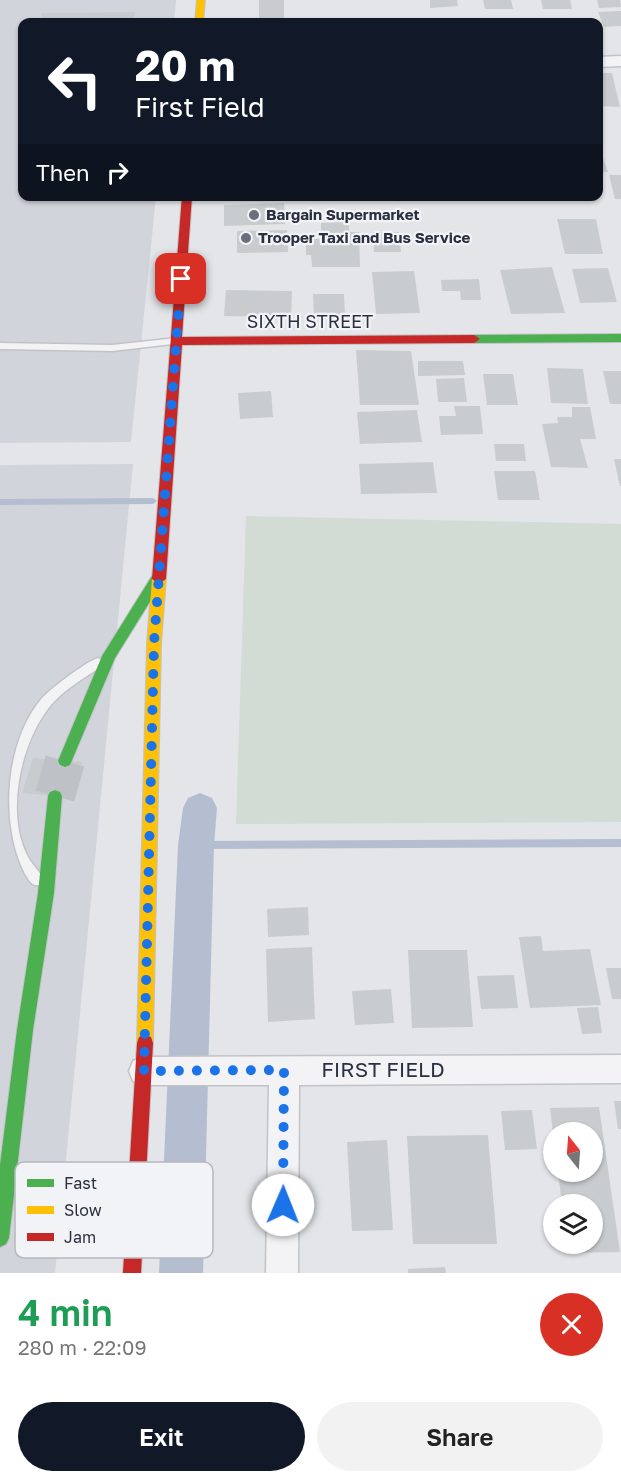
<!DOCTYPE html>
<html lang="en">
<head>
<meta charset="utf-8">
<style>
	:root { --surface:#fff; --page:#f2f2f2; --text:#222; --muted:#767676; --accent:#111827 }
	body { margin:0; font-family:"Golos Text",sans-serif; background:var(--page); color:var(--text); height:100vh; display:flex; flex-direction:column; font-size:22px; white-space:nowrap }
	* { box-sizing:border-box; margin:0 }
	p { font-size:20px; color:var(--muted) }
	.icon { flex:none; width:33px; height:33px; fill:none; stroke:currentColor; stroke-width:2; stroke-linecap:round; stroke-linejoin:round }
	.map { position:relative; height:1273px; overflow:hidden }
	.panel { display:flex; flex-direction:column; background:var(--surface); flex:1 }
	.panel>* { flex:none }
	.guide { position:absolute; left:18px; top:18px; width:585px; height:183px; border-radius:12px; box-shadow:0 2px 4px #0004; background:#111827; color:#fff; overflow:hidden }
	.needle { width:39px; rotate:343deg }
	.buttons { position:absolute; left:543px; top:1122px; display:grid; gap:12px }
	.buttons a { display:grid; place-items:center; width:60px; height:60px; border-radius:50%; background:var(--surface); box-shadow:0 2px 4px #0004; font-size:30px }
	.pin { position:absolute; display:grid; place-items:center; width:51px; height:51px; color:#fff; margin:-26px; border-radius:12px; box-shadow:0 3px 9px #0006 }
	.me { position:absolute; width:66px; margin:-33px; rotate:1deg; stroke-linejoin:round; filter:drop-shadow(0 0 4px #0008) }
	.turn { display:flex; align-items:center; gap:21px; height:126px; padding:0 18px; font-size:27px }
	.turn .icon { width:78px; height:78px; stroke-width:2.5 }
	.turn b { display:block; font-size:42px; line-height:51px }
	.then { display:flex; align-items:center; height:57px; padding:0 18px; background:#0003; gap:12px; font-size:22px }
	.round { display:grid; place-items:center; flex:none; width:63px; height:63px; border-radius:32px; background:var(--page) }
	.overview { display:flex; align-items:center; justify-content:space-between; height:102px; padding:0 18px }
	h1 { font-size:36px; font-weight:600; line-height:45px; color:#1e9e55 }
	.primary-button { display:flex; gap:12px; margin-top:auto; padding:12px 18px }
	.primary-button a { flex:1; height:69px; border-radius:36px; background:var(--accent); color:#fff; font-size:24px; font-weight:600; line-height:69px; text-align:center }
	.primary-button a+a { background:var(--page); color:var(--text) }
	.map>svg:first-child { display:block }
	.built { fill:#d2d4db }
	.green { fill:#d2dbd4 }
	.lines { fill:none; stroke-linecap:round; stroke-linejoin:round }
	.stream { fill:#b4bed0; fill-rule:evenodd }
	.canal { fill:#b4bed0; fill-rule:evenodd }
	.building { fill:#c9cccf }
	.secondary-tunnel { stroke:#bec1c6; stroke-width:40; stroke-dasharray:40 20; stroke-linecap:butt }
	.lane-casing { stroke:#c1c3c6; stroke-width:3 }
	.street-casing { stroke:#c1c3c6; stroke-width:3 }
	.fast-casing { stroke:#c1c3c6; stroke-width:2 }
	.slow-casing { stroke:#c1c3c6; stroke-width:2 }
	.jam-casing { stroke:#c1c3c6; stroke-width:2 }
	.lane { fill:#f3f3f5; fill-rule:evenodd }
	.street { fill:#f3f3f5; fill-rule:evenodd }
	.fast { fill:#4caf50; fill-rule:evenodd }
	.slow { fill:#ffc107; fill-rule:evenodd }
	.jam { fill:#c62828; fill-rule:evenodd }
	.route { stroke:#1a73e8; stroke-width:10; stroke-dasharray:0 18 }
	.poi-dot { fill:#6b6f7b; stroke:#f2f3f7; stroke-width:2 }
	.labels { text-anchor:middle; stroke-width:4.5; stroke-linejoin:round; paint-order:stroke }
	.far-poi-label { font-size:15px; font-weight:bold; fill:#2b3040; stroke:#f2f3f7; text-anchor:start }
	.street-label { font-size:18px; fill:#2b3040; stroke:#f2f3f7 }
	.near-street-label { font-size:21px; fill:#2b3040; stroke:#f2f3f7 }
	.key { fill:#f2f3f7; stroke:#b6b8c0; stroke-width:1.5 }
	.key-label { font-size:16px; fill:#2b3040 }
</style>
</head>
<body>
<div class="map">
<svg width="621" height="1273" viewBox="0 0 621 1273">
	<rect width="100%" height="100%" fill="#e3e5e8"/>
	<!-- built -->
	<path class="built" d="M0,0H176L174,22H22V196L156,197L131,442L0,443Z
		M133,464L55,1273H0V465Z"/>
	<!-- green -->
	<path class="green" d="M246,516L621,524V822L236,824Z"/>
	<g class="lines">
		<!-- stream -->
		<path class="stream" d="M153,498L157,501L153,504L0,505V499Z
			M621,839V847L196,849L192,848L191,845L192,842L196,841Z"/>
		<!-- canal -->
		<path class="canal" d="M200,793L212,798L217,808L214,845L203,1273H159L178,845L183,808L188,798Z"/>
	</g>
	<!-- building -->
	<path class="building" d="M259,0H284V18H259Z
		M430,0H457L458,6L430,8Z
		M483,0H511L513,9H485Z
		M541,0H570L572,9H543Z
		M597,0H620L621,7L599,8Z
		M621,11V26L604,27L598,12Z
		M135,12L134,22H40L42,13Z
		M598,73H612L620,107L598,106Z
		M598,155H602L608,172H598Z
		M609,175H621V199H615Z
		M284,203L285,224L224,226V205Z
		M557,219H596L603,254H565Z
		M349,222V232H359L360,267H312L311,255H306V239H321V223Z
		M287,230L288,252L237,253V231Z
		M373,232H399L401,252H374Z
		M552,267L565,313L511,314L500,270Z
		M608,268L617,302L580,303L572,269Z
		M414,271L420,313L376,314L372,272Z
		M479,279L481,300H461L460,291H442L441,280Z
		M226,290L292,291L291,317L224,316Z
		M313,294H344L345,315L314,316Z
		M356,350L411,351L419,405H360Z
		M418,361H463L465,375L418,376Z
		M547,368L583,369L588,404L551,403Z
		M603,371H621V404H610Z
		M483,374H513L518,405H487Z
		M464,378L467,402H438L436,379Z
		M271,391L273,417L240,419L238,393Z
		M454,406H480L483,434L441,435L439,416H456Z
		M572,407H590L596,439H580L588,468L551,467L542,424L558,423L557,417H572Z
		M417,410L422,442L360,444L357,412Z
		M494,444H524L526,461H496Z
		M614,459H621V486H620Z
		M433,462L437,493L361,494L359,464Z
		M494,471H535L540,500H498Z
		M33,758L82,762L73,798L22,793Z
		M308,907L309,935L268,937L267,909Z
		M541,936L543,951L590,949L601,1005L530,1008L519,937Z
		M312,947L315,1019L268,1022L266,949Z
		M408,950H467L473,1027L412,1028Z
		M606,968H621V999H612Z
		M514,975L518,1008L481,1009L477,976Z
		M391,989L394,1023L355,1025L352,991Z
		M598,1007L602,1033L582,1034L577,1008Z
		M614,1101H621V1129H618Z
		M599,1107L620,1252L568,1253L567,1244H592V1204H562L558,1172H592V1132H553L550,1108Z
		M532,1110L537,1149L505,1150L501,1111Z
		M488,1135L497,1244H413L407,1136Z
		M387,1140L393,1230L352,1231L347,1142Z
		M445,1267L446,1273H408V1269Z"/>
	<g class="lines">
		<!-- secondary-tunnel -->
		<path class="secondary-tunnel" d="M55,796L65,761"/>
		<!-- lane casing -->
		<g class="lane-casing">
			<path id="lane" d="M177,338L182,341L181,343L112,351L0,349V343L112,345Z
				M98,658L102,660L104,663L102,666C84,678 65,689 51,705C21,741 6,810 26,853C30,863 39,870 44,880L42,884C32,888 30,881 25,874C0,825 4,743 42,698C52,688 63,680 74,672C82,667 89,661 98,658Z"/>
		</g>
		<!-- street casing -->
		<g class="street-casing">
			<path id="street" d="M621,56V66L598,67V57Z
				M621,1055V1083L299,1085L298,1273H266L269,1085H144L133,1081L129,1071L133,1061L144,1057Z"/>
		</g>
		<!-- fast casing -->
		<g class="fast-casing">
			<path id="fast" d="M621,334V342L474,343L468,339L474,335Z
				M157,574L164,579L115,658L70,765L65,767L60,765L58,761L102,656L152,576Z
				M55,790L60,792L62,796L54,893L33,1030L9,1238L6,1244L0,1247V1165L17,1030L38,893L48,796L50,792Z"/>
		</g>
		<!-- slow casing -->
		<g class="slow-casing">
			<path id="slow" d="M197,0H205L203,22H195Z
				M159,574L166,579L161,643L153,1043L151,1049L145,1051L139,1049L137,1043L147,643L152,579Z"/>
		</g>
		<!-- jam casing -->
		<g class="jam-casing">
			<path id="jam" d="M182,196H192L182,337L474,335L480,339L474,343L182,345L166,579L159,584L152,579Z
				M145,1035L151,1037L153,1043L141,1273H123L137,1043L139,1037Z"/>
		</g>
		<!-- lane -->
		<use href="#lane" class="lane"/>
		<!-- street -->
		<use href="#street" class="street"/>
		<!-- fast -->
		<use href="#fast" class="fast"/>
		<!-- slow -->
		<use href="#slow" class="slow"/>
		<!-- jam -->
		<use href="#jam" class="jam"/>
	</g>
	<g class="lines">
		<!-- route -->
		<path class="route" d="M181,279L154,643L144,1071L284,1070L283,1205"/>
	</g>
	<!-- markers -->
	<g class="poi-dot">
		<circle cx="254" cy="215" r="6"/>
		<circle cx="246" cy="238" r="6"/>
	</g>
	<g class="labels">
		<!-- far-poi labels -->
		<g class="far-poi-label">
			<text x="266" y="220">Bargain Supermarket</text>
			<text x="258" y="243">Trooper Taxi and Bus Service</text>
		</g>
		<!-- street labels -->
		<g class="street-label">
			<text x="310" y="328">SIXTH STREET</text>
		</g>
		<!-- near-street labels -->
		<g class="near-street-label">
			<text x="383" y="1077">FIRST FIELD</text>
		</g>
	</g>
	<!-- legend -->
	<rect x="15" y="1162" width="198" height="96" rx="9" class="key"/>
	<rect x="27" y="1179" width="27" height="8" fill="#4caf50"/>
	<rect x="27" y="1206" width="27" height="8" fill="#ffc107"/>
	<rect x="27" y="1233" width="27" height="8" fill="#c62828"/>
	<g class="key-label">
		<text x="64" y="1189">Fast</text>
		<text x="64" y="1216">Slow</text>
		<text x="64" y="1243">Jam</text>
	</g>
</svg>
<div class="buttons">
<a><svg class="needle" viewBox="-14 -14 28 28"><path d="M0-13l5 13h-10z" fill="#e53935"/><path d="M0 13l5-13h-10z" fill="#767676"/></svg></a>
<a><svg class="icon" aria-label="layers" viewBox="0 0 24 24"><path d="M12 4l9 5-9 5-9-5zM3 14l9 5 9-5"/></svg></a>
</div>
<div class="pin" style="left:181px;top:279px;background:#d93025"><svg class="icon" aria-label="arrive" viewBox="0 0 24 24"><path d="M6 21V4h12l-3 4 3 4H6"/></svg></div>
<svg class="me" style="left:283px;top:1205px" viewBox="-20 -20 40 40"><circle r="19" fill="#fff"/><path d="M0-13L10 11 0 6-10 11z" fill="#1a73e8"/></svg>
<div class="guide">
<div class="turn"><svg class="icon" aria-label="left" viewBox="0 0 24 24"><path d="M17 20v-9H6M10 6l-5 5 5 5"/></svg><div><b>20 m</b>First Field</div></div>
<div class="then">Then<svg class="icon" aria-label="right" viewBox="0 0 24 24"><path d="M7 20v-9h11M14 6l5 5-5 5"/></svg></div>
</div>
</div>
<section class="panel">
<div class="overview"><div><h1>4 min</h1><p>280 m · 22:09</p></div><a class="round" style="background:#d93025;color:#fff"><svg class="icon" aria-label="close" viewBox="0 0 24 24"><path d="M6 6l12 12M18 6L6 18"/></svg></a></div>
<div class="primary-button"><a>Exit</a><a>Share</a></div>
</section>
</body>
</html>
